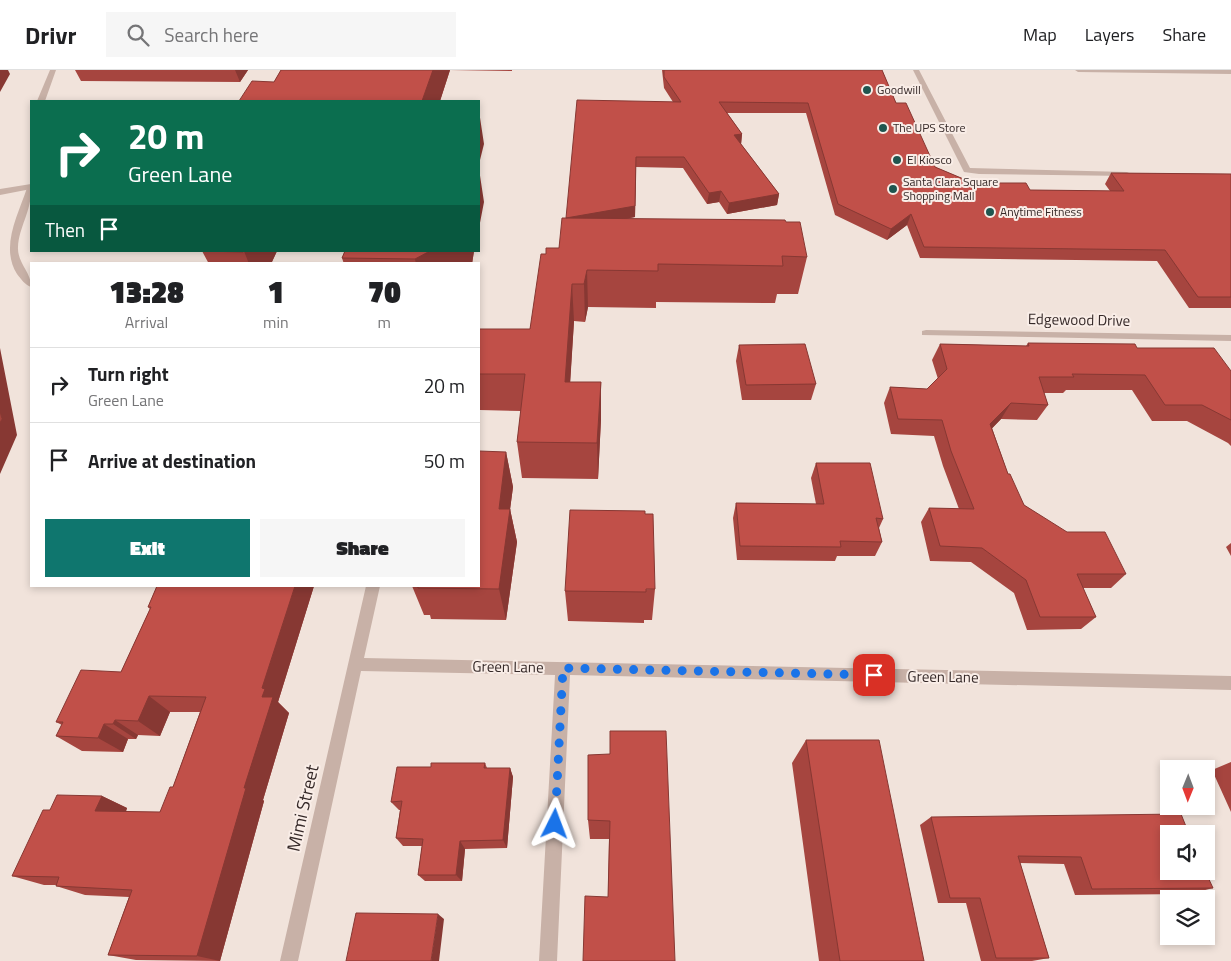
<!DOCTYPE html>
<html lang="en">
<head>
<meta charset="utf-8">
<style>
	:root { --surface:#fff; --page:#f6f6f6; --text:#202124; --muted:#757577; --line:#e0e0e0; --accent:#0f766e }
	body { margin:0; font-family:"Titillium Web",sans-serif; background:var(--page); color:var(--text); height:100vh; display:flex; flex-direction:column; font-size:19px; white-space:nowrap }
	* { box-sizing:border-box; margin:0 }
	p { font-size:16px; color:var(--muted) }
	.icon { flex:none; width:28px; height:28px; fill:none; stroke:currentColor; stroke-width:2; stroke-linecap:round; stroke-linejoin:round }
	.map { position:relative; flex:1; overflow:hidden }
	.details { position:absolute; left:30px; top:192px; width:450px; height:325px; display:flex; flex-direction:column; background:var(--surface); border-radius:0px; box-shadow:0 2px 8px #0003 }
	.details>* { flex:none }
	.banner { position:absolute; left:30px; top:30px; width:450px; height:152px; border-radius:0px; box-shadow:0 2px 8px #0003; background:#0b6e4f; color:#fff; overflow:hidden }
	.needle { width:32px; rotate:181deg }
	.fabs { position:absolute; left:1160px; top:690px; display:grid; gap:10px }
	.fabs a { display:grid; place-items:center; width:55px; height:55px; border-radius:0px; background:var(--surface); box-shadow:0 2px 8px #0003; font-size:25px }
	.pin { position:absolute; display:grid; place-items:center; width:42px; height:42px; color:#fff; margin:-21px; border-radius:10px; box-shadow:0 2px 8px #0006 }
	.me { position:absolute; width:55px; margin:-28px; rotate:3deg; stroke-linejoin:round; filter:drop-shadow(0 0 4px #0008) }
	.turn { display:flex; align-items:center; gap:18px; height:105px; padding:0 15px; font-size:22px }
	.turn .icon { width:65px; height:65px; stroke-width:2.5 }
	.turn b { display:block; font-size:35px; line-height:42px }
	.then { display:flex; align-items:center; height:48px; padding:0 15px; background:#0003; gap:10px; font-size:19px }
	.eta { display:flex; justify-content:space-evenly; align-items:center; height:85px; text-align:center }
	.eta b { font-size:30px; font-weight:800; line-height:35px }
	.action { display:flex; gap:10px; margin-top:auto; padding:10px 15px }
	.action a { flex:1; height:58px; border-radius:0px; background:var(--accent); color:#fff; font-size:20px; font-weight:800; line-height:58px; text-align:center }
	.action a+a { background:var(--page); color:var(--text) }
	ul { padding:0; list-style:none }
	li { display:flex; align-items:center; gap:15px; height:75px; padding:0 15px; border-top:1px solid var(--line) }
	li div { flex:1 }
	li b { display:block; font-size:19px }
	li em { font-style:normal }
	header { display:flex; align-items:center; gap:30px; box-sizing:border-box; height:70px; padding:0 25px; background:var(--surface); border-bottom:1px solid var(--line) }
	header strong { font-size:24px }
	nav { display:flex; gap:28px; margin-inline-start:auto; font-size:18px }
	.search { width:350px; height:45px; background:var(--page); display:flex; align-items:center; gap:12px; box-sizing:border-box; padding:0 18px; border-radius:0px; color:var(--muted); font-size:19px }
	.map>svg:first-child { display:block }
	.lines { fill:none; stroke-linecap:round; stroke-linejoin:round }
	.lane { fill:#c8b1a7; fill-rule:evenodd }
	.street { fill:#c8b1a7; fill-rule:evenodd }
	.wall { fill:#a6453f }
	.shaded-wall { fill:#873833 }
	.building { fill:#c15049; stroke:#873833 }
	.route { stroke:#1a73e8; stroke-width:9; stroke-dasharray:0 16.2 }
	.poi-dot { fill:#1f554f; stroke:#f9ede7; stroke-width:2 }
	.labels { text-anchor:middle; stroke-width:4; stroke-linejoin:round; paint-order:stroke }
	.far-poi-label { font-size:12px; fill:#352928; stroke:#f9ede7; text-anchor:start }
	.street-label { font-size:15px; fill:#352928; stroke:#f9ede7 }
	.near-street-label { font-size:18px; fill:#352928; stroke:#f9ede7 }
</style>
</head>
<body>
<header>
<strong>Drivr</strong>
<div class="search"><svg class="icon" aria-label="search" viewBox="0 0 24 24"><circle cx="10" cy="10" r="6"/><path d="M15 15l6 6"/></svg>Search here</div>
<nav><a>Map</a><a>Layers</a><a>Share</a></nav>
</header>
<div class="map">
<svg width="1231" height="891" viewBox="0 0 1231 891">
	<rect width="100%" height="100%" fill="#f1e3db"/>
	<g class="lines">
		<!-- lane -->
		<path class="lane" d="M913,0H919L970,98L1127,102L1131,104L1127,106L979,104L964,102Z
			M1075,0H1231V4L1078,2Z
			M31,114V119L0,125V119Z"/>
		<!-- street -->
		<path class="street" d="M50,0H56L45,31H37Z
			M31,115C33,139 19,156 18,177C17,193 32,203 31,217C25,215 21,209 17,204C0,177 18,145 27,118Z
			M926,260L1231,265V271L922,265V261Z
			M366,516H380L364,588L1231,606V620L570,605L557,891H539L555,605L361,601L298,891H280Z"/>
	</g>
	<!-- wall -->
	<path class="wall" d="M75,0H248L240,12L81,11Z
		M281,0H512V1L450,0L440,31H239L274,12Z
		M662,0H882L896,33L935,97L973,113L1030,120L1110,121L1105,114L1111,103L1231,104V238H1189L1157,191L920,188L907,155L887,170L835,145L806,43H727L742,64L741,74L779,124L777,135L727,144L719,132L707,134L683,98L636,97L635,147L626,149L807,187L798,224H777L775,233L656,232V238L588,237L585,252L574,251L570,312H601V349L598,409L522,408L517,372L521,341L480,340L479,335V259H530L546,184L559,178L566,148L673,32L664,18Z
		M202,181H277L271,194H209Z
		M345,181H474L472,194H344L342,188Z
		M1028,273L1137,278L1231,301V376L1228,373L1187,351H1152L1132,320H1066L1063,323H1044L1048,335L1037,350L1001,349L992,358L1008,404L1024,435L1126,504L1111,518H1083L1096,547L1081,559L1027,560L1014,523L971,492L930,491L921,452L929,438L959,439L943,396L934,366L891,364L884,333L890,317L927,319L938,309L932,290L940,274L1026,276Z
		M739,275L816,314L811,330H742L736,291Z
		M506,382L513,417L510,439L517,472L506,550L431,549L430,545H424L412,516H479Z
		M816,393L883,449L879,458L882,472L875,486H837L835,491L737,490L733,448L736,433L816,434L811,408Z
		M1231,473V486L1226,477Z
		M157,516H314L278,632L289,643L263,730L264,731L220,891L136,890L108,885L129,827L85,825L56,816V815H44L12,806L50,740L102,726L127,738L126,742H160L173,717L200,642H170L160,666L138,665L136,669H128L123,682L82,681L56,666L62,655L56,652L121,602L150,539L148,537Z
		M655,519L652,550H644V553L568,551L565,521Z
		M806,670L924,891H819L792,693Z
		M588,685L675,891L608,827L609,769H590L588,750Z
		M1231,692V742L1212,700Z
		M485,693L487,698H510L513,707L507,778L465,779L462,811H425L418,805L422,776H403L396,768L400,740H399L391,732L431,697Z
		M931,747L1213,818L1190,824L1075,825L1064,794L1020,793L1049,888L1032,891H981L966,833H938L920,755Z"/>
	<!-- shaded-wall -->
	<path class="shaded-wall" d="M0,0H8L10,4L0,22Z
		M235,0H248L240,12Z
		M433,0H450L440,31H422Z
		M479,41L484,74L479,94Z
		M742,64L741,75L734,65Z
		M636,87L635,147L567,159L566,148Z
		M479,99L484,132L479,158Z
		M721,121L719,132L707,134L709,123Z
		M779,124L777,135L727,144L729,133Z
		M911,144L907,155L887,170L891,159Z
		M244,181H277L271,194H249Z
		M430,181H474L472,194H416L415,189Z
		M587,200L588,237L585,252L584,214Z
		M572,214L574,251L568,348L565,312Z
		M0,278L17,365L0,404Z
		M601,312V349L598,409L597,373Z
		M1011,333L1001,349L981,370L990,354Z
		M506,382L513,417L510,440V439L517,472L506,550L499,519V439Z
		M295,516H314L278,632L289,643L263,730L264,731L220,891L197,886L244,718L262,627V618Z
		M149,626L170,642L160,666L138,651Z
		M115,650L138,665L136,669L113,654Z
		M104,654L128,669L123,682L98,668Z
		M510,698L513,707L507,778L503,770Z
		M102,726L127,738L121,753L95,741Z
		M460,771L465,779L462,811L456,805Z
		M438,844L444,849L439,891H431Z"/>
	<!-- building -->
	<path class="building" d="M281,0H433L422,31H239L252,11L274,12Z
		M664,0H882L896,33H906L935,97L973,113H1026L1030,120L1124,121L1111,103L1231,104V227H1198L1165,180L924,177L911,144L891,159L838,134L808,33L719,32L742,64L734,65L779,124L729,133L721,121L709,123L684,87H636L635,136L566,148L577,30L681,32L664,7Z
		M562,148L785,150L786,152H800L807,187L782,186L783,196L658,194V201L587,200L584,214H572L565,312H601L597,373L517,372L525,304H479V259H530L541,184H546V178H559Z
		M204,181H244L243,182Z
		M345,181H430L415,189L342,188Z
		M1028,273L1135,274L1137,278H1214L1231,301V350L1202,335H1165L1145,305L1072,304L1074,307H1039L1048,335L1011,333L990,354L1008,404H1010L1024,435L1067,462H1105L1126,504H1077L1096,547H1040L1026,510L982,478L940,476L929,438L974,439L951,381L942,350L898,349L890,317L927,319L947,299L940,274L1029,276Z
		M805,274L816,314L746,315L739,275Z
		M0,341L2,349L0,353Z
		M479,381L506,382L499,439H510L499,519L418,518V516H479Z
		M816,393H870L883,449L876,448L882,472L840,471L841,477L740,476L736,433L824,434Z
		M570,440L645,441V444H653L655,519H646V522L565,521Z
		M157,516H295L262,618L265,619L262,627H273L244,718H246L197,886L108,885L132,820L56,816L59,807L12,806L43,740H50L57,725L102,726L95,741L160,742L170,717H173L206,627L149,626L138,651L115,650L113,654H104L98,668L56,666L63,652H56L81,600L121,602L151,537H148Z
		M610,661H666L675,891H583L585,826L608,827L610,751L588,750V685L610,684Z
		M806,670H879L924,891H840Z
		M431,693H485L484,698H510L503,770L460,771L456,805H418L423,769L396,768L402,731L391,732L397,697H431Z
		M1181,744L1189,764H1169V801H1205L1213,818L1092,819L1081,787L1018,786L1049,888H996L980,828H950L931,747Z
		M356,843L438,844L431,891H346Z"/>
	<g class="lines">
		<!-- route -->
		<path class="route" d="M555,754L563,598L874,605"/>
	</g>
	<!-- markers -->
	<g class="poi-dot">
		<circle cx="867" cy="20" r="5"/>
		<circle cx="883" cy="58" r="5"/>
		<circle cx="897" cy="90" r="5"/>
		<circle cx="893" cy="119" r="5"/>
		<circle cx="990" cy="142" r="5"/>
	</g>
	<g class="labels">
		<!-- far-poi labels -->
		<g class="far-poi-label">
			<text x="877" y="24">Goodwill</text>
			<text x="893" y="62">The UPS Store</text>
			<text x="907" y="94">El Kiosco</text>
			<text x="903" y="116">Santa Clara Square<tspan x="903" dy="14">Shopping Mall</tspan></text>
			<text x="1000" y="146">Anytime Fitness</text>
		</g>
		<!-- street labels -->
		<g class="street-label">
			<text transform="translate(1079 250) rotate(1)" y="5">Edgewood Drive</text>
			<text transform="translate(508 597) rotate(1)" y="5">Green Lane</text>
			<text transform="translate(943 607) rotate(1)" y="5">Green Lane</text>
		</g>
		<!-- near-street labels -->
		<g class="near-street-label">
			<text transform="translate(303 738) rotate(-77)" y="6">Mimi Street</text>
		</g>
	</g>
</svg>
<div class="fabs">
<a><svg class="needle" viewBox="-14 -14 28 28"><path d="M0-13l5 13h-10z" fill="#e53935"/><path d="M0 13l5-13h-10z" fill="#757577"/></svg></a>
<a><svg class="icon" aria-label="sound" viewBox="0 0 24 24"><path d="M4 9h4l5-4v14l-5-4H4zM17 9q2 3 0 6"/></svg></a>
<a><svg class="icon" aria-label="layers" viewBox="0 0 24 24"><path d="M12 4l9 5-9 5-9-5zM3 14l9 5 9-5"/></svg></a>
</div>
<div class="pin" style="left:874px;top:605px;background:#d93025"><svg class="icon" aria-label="arrive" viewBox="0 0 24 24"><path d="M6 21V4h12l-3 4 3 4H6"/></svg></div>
<svg class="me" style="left:555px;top:754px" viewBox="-20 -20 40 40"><path d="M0-17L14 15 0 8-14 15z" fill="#1a73e8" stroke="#fff" stroke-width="4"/></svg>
<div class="banner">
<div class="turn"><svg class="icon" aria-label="right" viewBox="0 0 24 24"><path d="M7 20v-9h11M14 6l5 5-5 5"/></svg><div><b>20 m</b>Green Lane</div></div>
<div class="then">Then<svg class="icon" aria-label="arrive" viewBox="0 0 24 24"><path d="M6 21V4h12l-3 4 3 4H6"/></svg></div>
</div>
<section class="details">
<div class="eta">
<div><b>13:28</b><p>Arrival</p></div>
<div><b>1</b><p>min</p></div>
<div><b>70</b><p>m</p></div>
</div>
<ul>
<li><svg class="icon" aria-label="right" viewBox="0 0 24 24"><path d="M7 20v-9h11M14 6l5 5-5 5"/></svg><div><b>Turn right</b><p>Green Lane</p></div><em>20 m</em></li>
<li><svg class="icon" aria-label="arrive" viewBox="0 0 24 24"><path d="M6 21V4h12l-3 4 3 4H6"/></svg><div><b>Arrive at destination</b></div><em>50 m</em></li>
</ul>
<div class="action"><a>Exit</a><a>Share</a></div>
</section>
</div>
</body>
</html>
